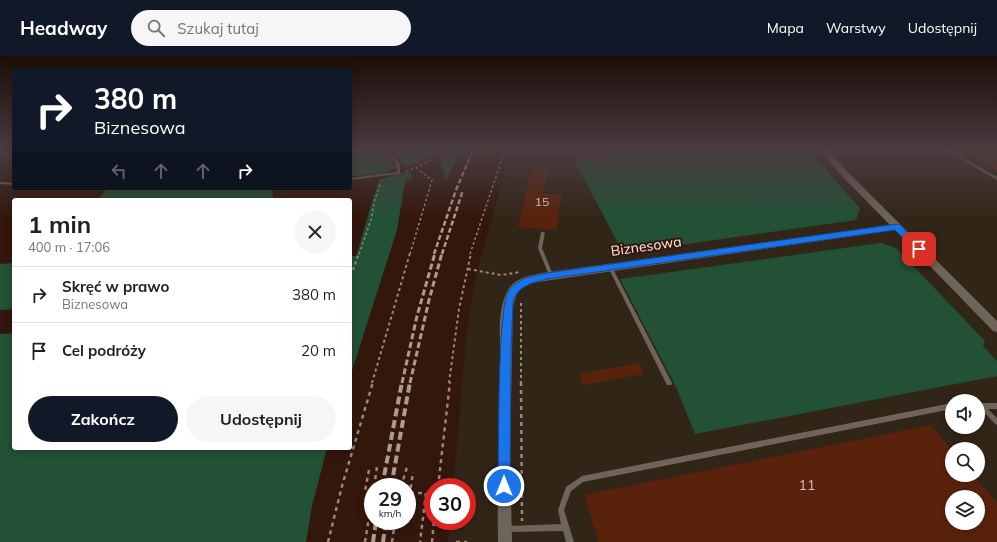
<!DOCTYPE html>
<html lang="pl">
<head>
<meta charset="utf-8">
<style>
	:root { --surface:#fff; --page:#f6f6f6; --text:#202124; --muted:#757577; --line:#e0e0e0; --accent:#111827 }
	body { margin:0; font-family:Mulish,sans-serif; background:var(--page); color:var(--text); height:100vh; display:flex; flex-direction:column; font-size:15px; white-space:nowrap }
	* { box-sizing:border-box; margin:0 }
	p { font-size:13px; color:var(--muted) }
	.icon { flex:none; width:22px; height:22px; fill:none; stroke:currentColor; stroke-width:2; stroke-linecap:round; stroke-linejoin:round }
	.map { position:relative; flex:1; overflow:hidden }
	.drawer { position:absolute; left:12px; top:142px; width:340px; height:252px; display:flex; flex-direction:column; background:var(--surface); border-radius:4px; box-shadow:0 2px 10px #0003 }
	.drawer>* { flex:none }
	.guide { position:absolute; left:12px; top:12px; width:340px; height:122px; border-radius:4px; box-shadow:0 2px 10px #0003; background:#111827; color:#fff; overflow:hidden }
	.tools { position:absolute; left:945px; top:338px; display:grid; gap:8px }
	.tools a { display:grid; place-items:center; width:40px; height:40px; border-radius:50%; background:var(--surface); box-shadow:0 2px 10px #0003; font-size:20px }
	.speed { position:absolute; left:364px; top:422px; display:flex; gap:8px; font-size:20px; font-weight:700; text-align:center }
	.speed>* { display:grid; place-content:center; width:52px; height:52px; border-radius:50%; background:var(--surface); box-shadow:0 2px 10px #0003; line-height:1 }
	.speed small { font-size:10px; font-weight:400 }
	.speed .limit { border:6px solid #d22; background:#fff; color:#111 }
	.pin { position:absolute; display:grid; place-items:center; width:34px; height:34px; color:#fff; margin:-17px; border-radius:8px; box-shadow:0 2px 6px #0006 }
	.me { position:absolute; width:44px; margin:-22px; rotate:0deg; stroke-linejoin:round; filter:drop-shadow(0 0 3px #0008) }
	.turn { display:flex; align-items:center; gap:14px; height:84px; padding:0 16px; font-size:18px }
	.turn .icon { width:52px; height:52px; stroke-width:2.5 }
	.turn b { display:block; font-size:28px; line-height:34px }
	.lanes { display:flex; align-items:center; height:38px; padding:0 16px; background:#0003; justify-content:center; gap:20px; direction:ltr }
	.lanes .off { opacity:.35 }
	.round { display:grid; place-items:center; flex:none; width:42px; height:42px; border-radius:21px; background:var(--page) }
	.summary { display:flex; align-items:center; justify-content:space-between; height:68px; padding:0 16px }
	h1 { font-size:24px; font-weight:700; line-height:30px }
	.button { display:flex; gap:8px; margin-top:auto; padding:8px 16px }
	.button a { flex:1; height:46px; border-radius:24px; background:var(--accent); color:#fff; font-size:16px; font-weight:700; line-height:46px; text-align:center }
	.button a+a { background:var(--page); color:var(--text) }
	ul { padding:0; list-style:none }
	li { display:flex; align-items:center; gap:12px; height:56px; padding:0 16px; border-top:1px solid var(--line) }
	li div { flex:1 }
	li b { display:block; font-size:15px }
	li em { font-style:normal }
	header { display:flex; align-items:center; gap:24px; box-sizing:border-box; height:56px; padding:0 20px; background:var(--accent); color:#fff }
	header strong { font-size:19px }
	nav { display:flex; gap:22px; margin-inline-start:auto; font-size:14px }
	.search { width:280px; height:36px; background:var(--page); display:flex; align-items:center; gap:10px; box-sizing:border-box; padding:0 14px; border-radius:22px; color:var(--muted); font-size:15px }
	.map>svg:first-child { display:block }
	.industrial { fill:#312517; fill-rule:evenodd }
	.green { fill:#225136 }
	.building { fill:#59220c; fill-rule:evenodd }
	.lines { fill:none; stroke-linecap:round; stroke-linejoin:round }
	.path-far2 { stroke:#9c867f; stroke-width:1.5; stroke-dasharray:2.5 2.5; stroke-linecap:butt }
	.path-far1 { stroke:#9c867f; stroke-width:2; stroke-dasharray:3 3; stroke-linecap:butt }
	.path { stroke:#9c867f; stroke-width:2.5; stroke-dasharray:4 4; stroke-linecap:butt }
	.lane { fill:#6f6459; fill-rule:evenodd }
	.street { fill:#6f6459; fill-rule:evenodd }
	.rail-far2 { stroke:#af9a93; stroke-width:2.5; stroke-dasharray:5 2.5; stroke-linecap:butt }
	.rail-far1 { stroke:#af9a93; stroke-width:3; stroke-dasharray:6 3; stroke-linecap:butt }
	.rail { stroke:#af9a93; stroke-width:4; stroke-dasharray:8 4; stroke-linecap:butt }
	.route { fill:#1a73e8; stroke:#114b97 }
	.labels { text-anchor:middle; stroke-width:4; stroke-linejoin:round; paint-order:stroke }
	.number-label { font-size:12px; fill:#d5bbb1 }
	.street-label { font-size:14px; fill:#feeee8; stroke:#33170d }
	.near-number-label { font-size:14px; fill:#d5bbb1 }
</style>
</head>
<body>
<header>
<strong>Headway</strong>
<div class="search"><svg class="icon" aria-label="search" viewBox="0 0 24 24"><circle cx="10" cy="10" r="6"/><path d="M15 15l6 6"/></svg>Szukaj tutaj</div>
<nav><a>Mapa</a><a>Warstwy</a><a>Udostępnij</a></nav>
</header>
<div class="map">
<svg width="997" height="486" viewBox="0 0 997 486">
	<rect width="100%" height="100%" fill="#33170d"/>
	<!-- industrial -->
	<path class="industrial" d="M512,94H997V486H448L450,465H467V431H453L467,273L477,214ZM952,345H978V371H952ZM952,393H978V419H952ZM952,441H978V467H952Z"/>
	<!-- green -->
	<path class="green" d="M350,94H382L396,111C383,120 365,119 350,120Z
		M390,94H433C426,105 417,108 406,110Z
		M443,94H461L446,125C444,116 438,103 443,94Z
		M655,94H808L860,152L856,164L623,197L574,103Z
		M411,115L412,122L405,126L397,174L350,321V200H356C365,174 370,148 380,123Z
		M166,132H272L273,144H97L107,133Z
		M881,187L896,192L985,285L983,290L997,305V320L695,378L676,331L620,223Z
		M14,207V253L0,254V208Z
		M14,277V392H327L312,450L306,486H0V278Z"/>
	<!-- building -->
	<path class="building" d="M959,94H997V116Z
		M532,111L548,112L543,137L563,139L558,153H560L557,174L518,171Z
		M639,307L644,318L583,329L579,318Z
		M931,369L952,394V419H973L997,447V486H599L584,439ZM952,441H978V467H952Z"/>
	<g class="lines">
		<!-- path-far2 -->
		<path class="path-far2" d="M406,115C417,112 435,104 440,94
			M359,198L371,164L375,143L381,126
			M410,198L432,124L416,112
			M470,198L505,94"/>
		<!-- path-far1 -->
		<path class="path-far1" d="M468,213L501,219L520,216
			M353,214L359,197
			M521,247V327
			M372,327L410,197
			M449,327L459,253L471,197"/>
		<!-- path -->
		<path class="path" d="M521,326L522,465
			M369,414L365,435L373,436
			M374,431L377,411
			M401,431L407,411
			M438,431L450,326
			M407,437H410L413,416
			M410,437H426L420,486
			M328,486L342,430L373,326
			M365,486L373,437
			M392,486L395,465
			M432,486L434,465
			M456,486H467"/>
		<!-- lane -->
		<path class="lane" d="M384,94H388L400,108V118L350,124V122L397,116L396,108Z
			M945,94H950L997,121V124Z
			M0,126L14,127V129L0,128Z
			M541,176H543L545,177L542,192L553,219L551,221L549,219L538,192Z
			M610,209L612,211L671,325L672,327L671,329H667L608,211Z
			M952,347V353L583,426L571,435L564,454L574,486H566L563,475L505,476L503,475L502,473L503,471L505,470L561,468L558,454L566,431L582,420Z
			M978,347H997V353H988L997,362V369L995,368L981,353H978Z"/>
		<!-- street -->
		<path class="street" d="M820,94H828L848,116L997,265V276L993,275L895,174L531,227L518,234L513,250L510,396L512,486H498C497,426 499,366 500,306C501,284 496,255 508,234C515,222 529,220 542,217L890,169L842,120Z"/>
		<!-- rail-far2 -->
		<path class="rail-far2" d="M434,198L456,134L473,94
			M442,198L463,134"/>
		<!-- rail-far1 -->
		<path class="rail-far1" d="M402,327L417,260L435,197
			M410,327L429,244L442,197"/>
		<!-- rail -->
		<path class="rail" d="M382,431L402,326
			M391,431L410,326
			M373,486L376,465
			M383,486L386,465"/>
	</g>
	<!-- sky -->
	<linearGradient id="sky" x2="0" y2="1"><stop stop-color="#1c0d07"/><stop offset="0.58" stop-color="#4a3c40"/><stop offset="1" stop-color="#4a3c40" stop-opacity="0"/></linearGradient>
	<rect width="997" height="162" fill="url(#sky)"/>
	<!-- route -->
	<path class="route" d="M897,168L900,169L922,191L923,193L922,195H916L895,174L547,223C532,227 519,229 513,245L511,295L510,430L509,435L504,436L500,435L498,430C499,401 497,250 509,234C518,222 533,220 547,217Z"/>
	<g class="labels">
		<!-- number labels -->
		<g class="number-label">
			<text x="542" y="150">15</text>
		</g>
		<!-- street labels -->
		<g class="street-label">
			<text transform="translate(646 190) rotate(-8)" y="5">Biznesowa</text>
		</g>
		<!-- near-number labels -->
		<g class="near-number-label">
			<text x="807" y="434">11</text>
		</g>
	</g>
</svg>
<div class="tools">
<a><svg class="icon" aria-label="sound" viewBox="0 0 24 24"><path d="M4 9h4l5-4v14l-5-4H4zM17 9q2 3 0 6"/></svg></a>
<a><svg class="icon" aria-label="search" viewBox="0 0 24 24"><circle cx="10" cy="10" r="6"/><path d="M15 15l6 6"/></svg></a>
<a><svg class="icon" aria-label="layers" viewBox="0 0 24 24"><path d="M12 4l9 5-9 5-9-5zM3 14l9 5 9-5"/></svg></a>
</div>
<div class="speed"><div>29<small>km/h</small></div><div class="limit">30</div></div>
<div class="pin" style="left:919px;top:193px;background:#d93025"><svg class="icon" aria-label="arrive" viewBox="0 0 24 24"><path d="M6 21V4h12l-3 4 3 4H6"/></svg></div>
<svg class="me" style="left:504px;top:430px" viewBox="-20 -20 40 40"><circle r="17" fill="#1a73e8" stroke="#fff" stroke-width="3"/><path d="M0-11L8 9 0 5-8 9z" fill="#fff"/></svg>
<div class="guide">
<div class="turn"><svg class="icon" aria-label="right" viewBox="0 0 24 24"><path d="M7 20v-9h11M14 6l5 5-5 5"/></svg><div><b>380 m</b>Biznesowa</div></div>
<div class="lanes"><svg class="icon off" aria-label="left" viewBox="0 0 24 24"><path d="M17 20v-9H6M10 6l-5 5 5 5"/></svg><svg class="icon off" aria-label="ahead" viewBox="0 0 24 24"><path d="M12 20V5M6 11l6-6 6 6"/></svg><svg class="icon off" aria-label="ahead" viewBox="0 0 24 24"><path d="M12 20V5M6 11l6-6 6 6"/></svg><svg class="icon" aria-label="right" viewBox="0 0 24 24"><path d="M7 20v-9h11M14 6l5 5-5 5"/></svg></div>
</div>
<section class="drawer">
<div class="summary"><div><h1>1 min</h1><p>400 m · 17:06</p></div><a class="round"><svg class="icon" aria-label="close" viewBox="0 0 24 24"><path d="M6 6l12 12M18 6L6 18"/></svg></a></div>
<ul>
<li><svg class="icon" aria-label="right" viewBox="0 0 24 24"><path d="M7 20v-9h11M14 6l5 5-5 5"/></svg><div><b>Skręć w prawo</b><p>Biznesowa</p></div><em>380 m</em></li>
<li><svg class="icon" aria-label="arrive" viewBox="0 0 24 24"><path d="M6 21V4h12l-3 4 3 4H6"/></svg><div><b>Cel podróży</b></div><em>20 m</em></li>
</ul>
<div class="button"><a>Zakończ</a><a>Udostępnij</a></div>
</section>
</div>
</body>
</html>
